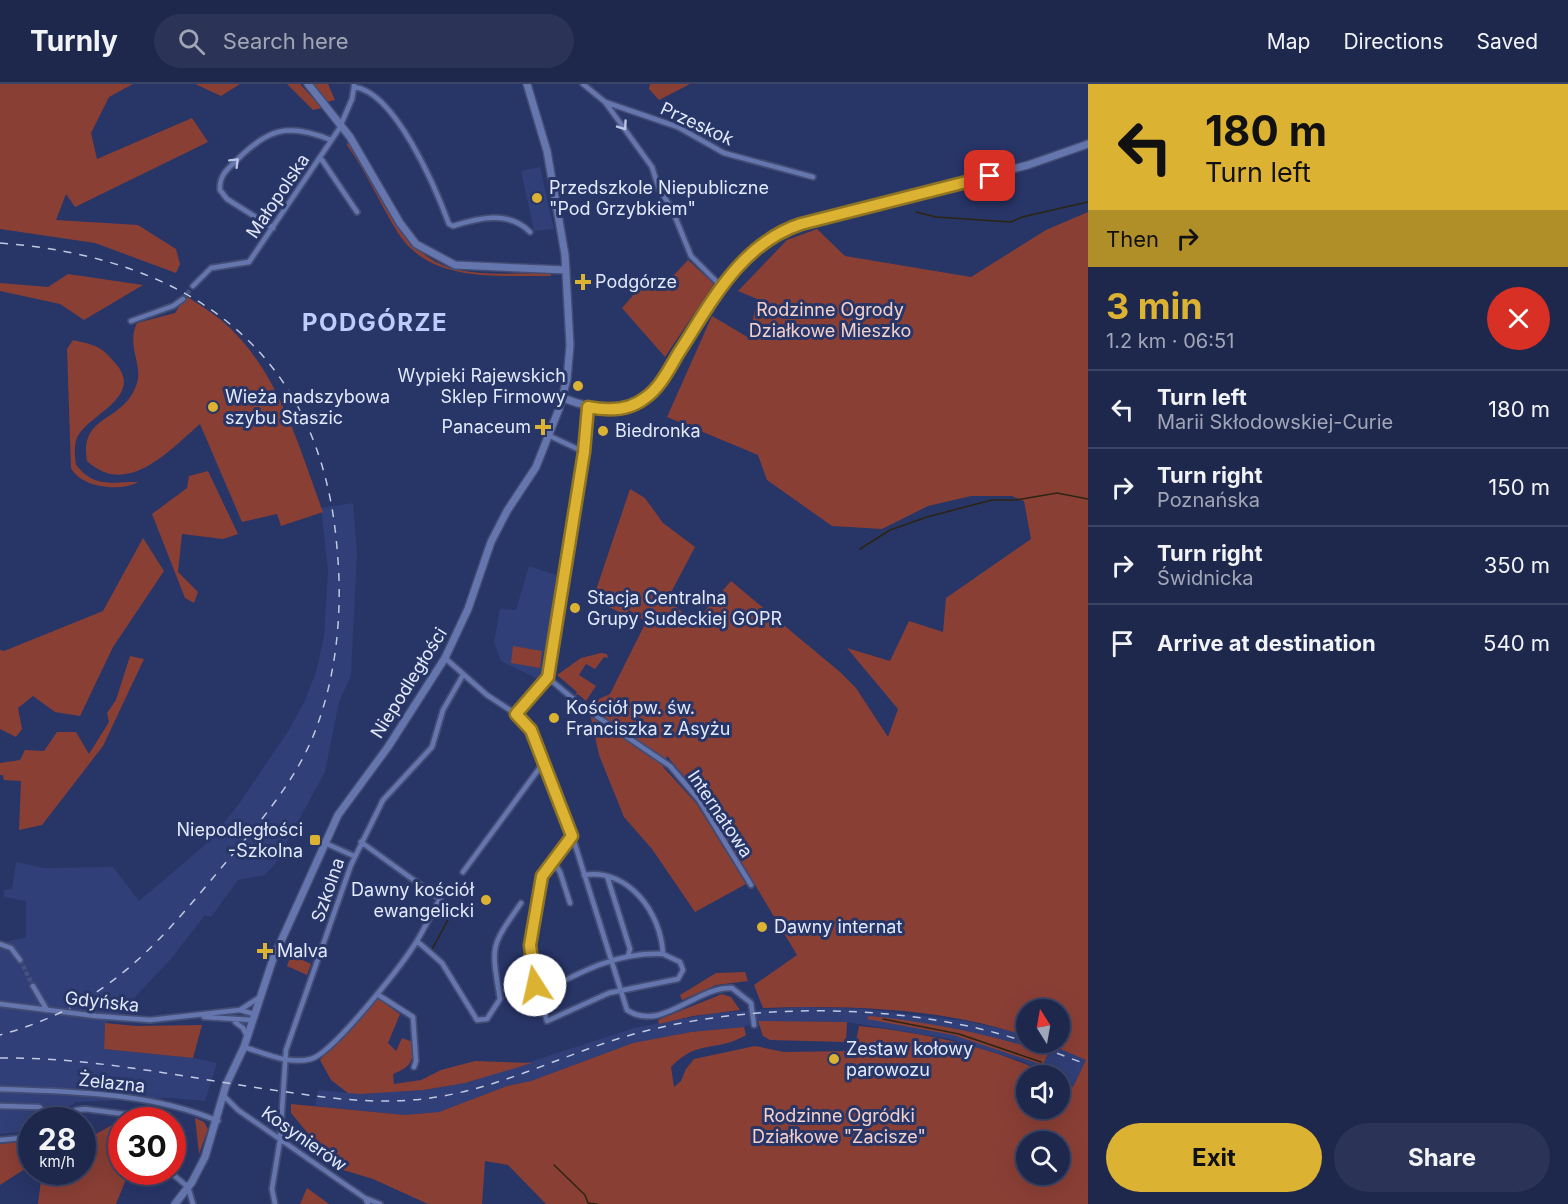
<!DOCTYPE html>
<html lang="en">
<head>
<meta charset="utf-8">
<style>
	:root { --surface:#1e284d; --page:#2b3457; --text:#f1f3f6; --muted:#a1a6b6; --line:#3c4465; --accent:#dcb233 }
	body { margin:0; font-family:Inter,sans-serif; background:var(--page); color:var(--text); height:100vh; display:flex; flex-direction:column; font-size:22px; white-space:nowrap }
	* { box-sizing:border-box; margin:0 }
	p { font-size:20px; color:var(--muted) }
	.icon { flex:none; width:33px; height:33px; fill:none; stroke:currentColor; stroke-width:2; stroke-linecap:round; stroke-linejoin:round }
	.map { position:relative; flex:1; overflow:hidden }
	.sheet { display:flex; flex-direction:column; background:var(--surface); width:480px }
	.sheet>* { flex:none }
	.top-card { background:#dcb233; color:#111; overflow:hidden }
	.needle { width:39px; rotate:349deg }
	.fabs { position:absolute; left:1016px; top:915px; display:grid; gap:12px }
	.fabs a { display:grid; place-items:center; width:54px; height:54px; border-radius:50%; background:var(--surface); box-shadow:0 6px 24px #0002,0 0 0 2px var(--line); font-size:30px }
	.speed { position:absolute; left:18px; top:1023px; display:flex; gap:12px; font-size:30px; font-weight:700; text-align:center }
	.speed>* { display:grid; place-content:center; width:78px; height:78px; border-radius:50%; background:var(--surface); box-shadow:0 6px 24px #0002,0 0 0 2px var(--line); line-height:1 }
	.speed small { font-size:15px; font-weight:400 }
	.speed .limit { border:9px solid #d22; background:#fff; color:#111 }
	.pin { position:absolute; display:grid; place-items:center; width:51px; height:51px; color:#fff; margin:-26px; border-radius:12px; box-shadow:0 3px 9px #0006 }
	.me { position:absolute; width:66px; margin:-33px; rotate:350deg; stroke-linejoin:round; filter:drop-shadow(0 0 4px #0008) }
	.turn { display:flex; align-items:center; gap:21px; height:126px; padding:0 18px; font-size:27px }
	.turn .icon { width:78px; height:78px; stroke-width:2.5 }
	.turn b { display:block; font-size:42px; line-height:51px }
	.then { display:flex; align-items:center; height:57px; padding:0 18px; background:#0003; gap:12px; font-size:22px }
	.round { display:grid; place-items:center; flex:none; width:63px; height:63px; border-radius:32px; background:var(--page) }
	.summary { display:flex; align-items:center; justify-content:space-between; height:102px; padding:0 18px }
	h1 { font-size:36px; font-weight:700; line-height:45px; color:var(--accent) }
	.action { display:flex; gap:12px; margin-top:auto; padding:12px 18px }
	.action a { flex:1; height:69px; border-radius:36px; background:var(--accent); color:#111; font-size:24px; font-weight:700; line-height:69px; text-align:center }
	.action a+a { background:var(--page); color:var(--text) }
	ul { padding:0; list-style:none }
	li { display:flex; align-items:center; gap:18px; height:78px; padding:0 18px; border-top:2px solid var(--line) }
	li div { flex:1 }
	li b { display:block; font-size:22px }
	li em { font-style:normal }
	header { display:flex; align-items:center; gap:36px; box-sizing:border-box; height:84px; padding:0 30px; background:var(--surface); border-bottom:2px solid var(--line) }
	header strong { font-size:28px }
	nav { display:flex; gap:33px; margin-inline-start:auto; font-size:21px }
	.search { width:420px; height:54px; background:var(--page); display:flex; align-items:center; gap:15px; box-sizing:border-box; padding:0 21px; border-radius:33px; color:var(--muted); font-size:22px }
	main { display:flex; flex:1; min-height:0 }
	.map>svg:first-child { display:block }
	.built { fill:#303f77 }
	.green { fill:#8a3f35; fill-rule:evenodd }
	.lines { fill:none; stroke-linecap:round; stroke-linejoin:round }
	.stream { stroke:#2c2513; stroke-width:1.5 }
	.street-tunnel { stroke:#44507d; stroke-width:4.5; stroke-dasharray:4.5 2; stroke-linecap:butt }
	.street-casing { stroke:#434c74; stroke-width:8 }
	.secondary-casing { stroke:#434c74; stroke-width:10 }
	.street { stroke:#6476ad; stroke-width:4.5 }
	.secondary { stroke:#6476ad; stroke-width:7 }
	.rail { stroke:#c1c9e1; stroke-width:1.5; stroke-dasharray:8 8; stroke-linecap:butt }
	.oneway { stroke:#bcc6e4 }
	.route-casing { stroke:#8f7421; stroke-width:15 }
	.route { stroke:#dcb233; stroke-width:10 }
	.poi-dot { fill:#dcb233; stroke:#283567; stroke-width:2 }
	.labels { text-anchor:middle; stroke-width:6; stroke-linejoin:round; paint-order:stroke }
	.street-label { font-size:18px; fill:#e2e9fb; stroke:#283567 }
	.poi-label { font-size:18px; fill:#e2e9fb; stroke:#283567; text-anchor:start }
	.park-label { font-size:18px; fill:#f2d1cb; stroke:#283567 }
	.district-label { font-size:24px; font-weight:bold; letter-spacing:1.5px; fill:#bbccfd; stroke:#283567 }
</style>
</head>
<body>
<header>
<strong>Turnly</strong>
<div class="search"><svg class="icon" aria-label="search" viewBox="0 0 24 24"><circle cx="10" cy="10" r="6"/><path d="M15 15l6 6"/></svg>Search here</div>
<nav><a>Map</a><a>Directions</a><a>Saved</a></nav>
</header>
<main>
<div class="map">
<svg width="1088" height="1120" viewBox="0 0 1088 1120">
	<rect width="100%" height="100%" fill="#283567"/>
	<!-- built -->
	<path class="built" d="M540,83L554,145L534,147L521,87Z
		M353,419L357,469L351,592L339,618L325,688L275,780L265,791L238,796L211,833L205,831L170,876L122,927L105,940L104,965L193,974L217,979L205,1017L170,1014L76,1018L51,1036H32L31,1047L0,1050V859L26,853V817L4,813V806L12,805L16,778L44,784L113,783L139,817L205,761L239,720L289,646L306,614L316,588L324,553L328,486L321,424Z
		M529,482L559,492V495L549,554L541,594L538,595L501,577L494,558L500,525L516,526Z
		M804,923L864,925L966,937L1016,948L1026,952V958L1046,959L1086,976L1073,1003L1059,996V992L1050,991L1021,977L950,955L847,938L758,937L744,943L691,948L633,959L531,997L507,1002L439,1028L405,1031L315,1022L318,1006L361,1010L424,1006L465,999L634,944L714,929Z"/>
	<!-- green -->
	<path class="green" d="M0,0H133L109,13L91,49L97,75L192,34L208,58L75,123L66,110L56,136L138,141L176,165L180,180L176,189L95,159L0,145Z
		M195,0H240L221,12Z
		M287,0H300L322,24L313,26Z
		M312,0H328L335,16L327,18Z
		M650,0H690L659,16L649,5Z
		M348,57C378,102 399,174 458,186C488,192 521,189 551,189V192C498,191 431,200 398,149C380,120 367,89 347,61Z
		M1088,128V1120H546L508,1081L485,1077L482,1120H428L373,1095L337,1084L291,1029V1020L405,1031L439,1028L507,1002L531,997L633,959L691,948L744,943L746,951C716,969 699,954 671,983L674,1003L681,997L686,985L694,975L755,962L784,968L854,967L859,942C926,949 989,962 1050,991L1026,992V1024H1059V996L1073,1003L1086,976L1046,959L1059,958V926H1026V952C943,924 849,921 763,924L754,901L797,871L705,717L667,672L663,683L696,719L746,800L695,828L652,765L624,733L599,671L588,620L610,610L646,538L629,526L625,531L593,515L630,405L645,414L663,439L695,463L667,516L695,538L731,497L840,588L856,604L888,653L898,625L847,564L890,577L909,537L943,548L946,514L1031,455L1024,417L1012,412H971L928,422L882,445L832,442L767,396L758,371L667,333L712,232L749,254L757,215L738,207L787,156L817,145L845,172L971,193L1046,146ZM1026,1058H1059V1090H1026Z
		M688,176L714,200L665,273L622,224L648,194L672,193Z
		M68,190L143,201L84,236L60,220L0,207V199L48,203Z
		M186,212C201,222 218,232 230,244C280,292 300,366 323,428L281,442L277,430L242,438L200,340C169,367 127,414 87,377C79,329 124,340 137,299C143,281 126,261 137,239L175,229Z
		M73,256C97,262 100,261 116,280C146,315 82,332 76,357C74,364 75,374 76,381C95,404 110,398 138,398C121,408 81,404 71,384L67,265Z
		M208,387L238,450L223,455L182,450L178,488L198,508L194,519L185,514L152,430L187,404L189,392Z
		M143,454L164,487L113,563L80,632L55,628L33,612L18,624L22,645L16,653L0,645V566L4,567L103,527Z
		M513,562L542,567L540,584L511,579Z
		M601,569L607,570L608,574L604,573L595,585L586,580L579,591L596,602L586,617L578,610L575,612L577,608L557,591L581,574Z
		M130,572L144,575L103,662L42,741L19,746L21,697L4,696L3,691H0V679L20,676L25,666L44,667L57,648H76L89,670L109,638L107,629L116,616Z
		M291,871L311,880L307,891L287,882Z
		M745,888L748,897L716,901L682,916L680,911L716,889Z
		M722,910L731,913L740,926L693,932L659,940L658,936Z
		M376,914L389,920L388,922L400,930L388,959L396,967L402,954L413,958C414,977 411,983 393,990L394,1000L421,996L441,986L475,977L532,979L465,999L424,1006L361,1010L348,1009L331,996L320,976Z
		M869,932C931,938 989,950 1048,969L1043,981L953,951L867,935Z
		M758,937L847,938L846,958L770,956L763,952Z
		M105,939L136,942L202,941L193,974L104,965Z
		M125,1034L139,1036H122V1088H129L116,1120H38L42,1088H82L83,1057Z
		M195,1034L204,1038L208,1045L199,1070Z
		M31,1056V1081L0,1101V1060Z
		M307,1104L329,1120H300Z"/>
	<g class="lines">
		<!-- stream -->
		<path class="stream" d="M916,128L936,133L1011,138L1022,133L1088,118
			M860,465L890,446L927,433L992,416H1016L1057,409L1088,415
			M431,867L448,836
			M883,935L959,950L1041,978
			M554,1081L585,1111L588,1119L597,1120"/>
		<!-- street-tunnel -->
		<path class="street-tunnel" d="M183,215L193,202
			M20,876L33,902"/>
		<!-- street casing -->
		<g class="street-casing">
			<path id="street" d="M354,0V3C395,7 436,105 449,140L453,142C478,134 509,126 530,148
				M583,0L605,18L652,83L659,105L672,125L691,172L722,203
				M605,18L678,43L724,69L813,93
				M320,73L357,128
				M273,144L227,115L220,106C219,93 226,86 235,78C267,45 287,38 331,56
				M193,202L211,184L249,178L339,45L352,15L354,3
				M131,237L173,222L183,215
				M550,352L584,368
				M445,574L487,611L516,630L531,646L572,751L627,926C662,949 696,902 732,904L751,919L754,941
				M547,593L583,623L670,682L699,716L751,801
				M516,630L547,593L584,368L588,323
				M572,751L542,792L531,848V883L547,937L609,909L678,895L683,886L680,878L663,870C661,828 628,784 584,791
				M325,759L354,772
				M553,777L560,788L570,819
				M463,788L544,678
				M607,792L630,865L628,872
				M417,857L442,879L477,936L487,935L500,915C491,860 490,864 521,819
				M0,860L11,864L20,876
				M33,902L47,926
				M377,910L413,933L416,977L414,983
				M538,910C579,889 615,868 663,870
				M0,920L96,932L150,936L240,926L254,930
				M240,926L260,913
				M204,933L252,936
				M235,938L243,944L247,952
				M244,963C264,969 289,981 311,975C333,969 401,882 415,860C424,846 431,830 440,815L361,758
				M0,1005C73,1008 149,1008 218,1037
				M224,1012L238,1026L343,1099L365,1114L368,1120
				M0,1022L39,1023L53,1036
				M58,1036L76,1026L85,1025L140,1032L144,1036
				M0,1056L32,1053
				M170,1088L188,1103L193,1120
				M365,1114L380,1120
				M275,1120L272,1105L280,1056L286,966L351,781L383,716L432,663L443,626L463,591"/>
		</g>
		<!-- secondary casing -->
		<g class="secondary-casing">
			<path id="secondary" d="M308,0L350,53L400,139L416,160L455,181L566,186
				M563,314C596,327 631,333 657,303C694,247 725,178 786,145L1028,81L1088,60
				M175,1120L192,1098L205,1073L226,1001L244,963L273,875L338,731L388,663L445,574L468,525L491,458L507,427L536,383L559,325L567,295L570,261L565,171L547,67L527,0"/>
		</g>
		<!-- street -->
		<use href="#street" class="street"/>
		<!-- secondary -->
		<use href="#secondary" class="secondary"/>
		<!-- rail -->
		<path class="rail" d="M0,159C188,173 321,266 337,464C343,526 337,592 314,650C292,705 249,750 212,795C148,872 100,923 0,951
			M1027,958L1083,979
			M0,974C89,973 178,992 266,1005C315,1012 362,1020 411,1016C487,1011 556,973 627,952C747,917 908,918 1026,958"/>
	</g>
	<!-- one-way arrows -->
	<defs><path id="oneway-chevron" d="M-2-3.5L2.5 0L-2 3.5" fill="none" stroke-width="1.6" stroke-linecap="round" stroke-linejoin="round" transform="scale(1.5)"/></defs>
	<g class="oneway">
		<use href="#oneway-chevron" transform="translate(623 42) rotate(55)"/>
		<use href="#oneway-chevron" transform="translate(235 78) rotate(-45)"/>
	</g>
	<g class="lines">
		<!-- route casing -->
		<g class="route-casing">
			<path id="route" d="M535,901L530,861L542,792L572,752L531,646L516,630L548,593L584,368L588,323C608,327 629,327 645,314C660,304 669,285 678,270C711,219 740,160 801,140L990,92"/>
		</g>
		<!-- route -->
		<use href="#route" class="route"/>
	</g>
	<!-- markers -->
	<g class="poi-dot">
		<circle cx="537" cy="114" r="6"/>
		<path d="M580 189h6v6h6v6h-6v6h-6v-6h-6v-6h6z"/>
		<circle cx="578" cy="302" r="6"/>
		<circle cx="213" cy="323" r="6"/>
		<path d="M540 334h6v6h6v6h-6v6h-6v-6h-6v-6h6z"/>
		<circle cx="603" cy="347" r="6"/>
		<circle cx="575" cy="524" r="6"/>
		<circle cx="554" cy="634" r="6"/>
		<rect x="309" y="750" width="12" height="12" rx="3"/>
		<circle cx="486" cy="816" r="6"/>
		<circle cx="762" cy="843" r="6"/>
		<path d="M262 858h6v6h6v6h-6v6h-6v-6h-6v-6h6z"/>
		<circle cx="834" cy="975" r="6"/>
	</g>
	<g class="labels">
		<!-- street labels -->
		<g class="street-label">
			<text transform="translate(697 40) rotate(25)" y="6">Przeskok</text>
			<text transform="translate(278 112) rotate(-56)" y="6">Małopolska</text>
			<text transform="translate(409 599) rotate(-58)" y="6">Niepodległości</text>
			<text transform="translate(720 730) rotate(56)" y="6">Internatowa</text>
			<text transform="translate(328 806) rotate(-71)" y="6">Szkolna</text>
			<text transform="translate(102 918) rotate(6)" y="6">Gdyńska</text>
			<text transform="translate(112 999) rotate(6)" y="6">Żelazna</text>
			<text transform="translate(304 1055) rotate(35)" y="6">Kosynierów</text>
		</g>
		<!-- poi labels -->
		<g class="poi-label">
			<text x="549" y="110">Przedszkole Niepubliczne<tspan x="549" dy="21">"Pod Grzybkiem"</tspan></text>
			<text x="595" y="204">Podgórze</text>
			<text x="566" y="298" text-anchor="end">Wypieki Rajewskich<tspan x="566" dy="21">Sklep Firmowy</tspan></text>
			<text x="225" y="319">Wieża nadszybowa<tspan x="225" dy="21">szybu Staszic</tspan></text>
			<text x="531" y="349" text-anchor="end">Panaceum</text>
			<text x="615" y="353">Biedronka</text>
			<text x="587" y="520">Stacja Centralna<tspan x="587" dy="21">Grupy Sudeckiej GOPR</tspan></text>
			<text x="566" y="630">Kościół pw. św.<tspan x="566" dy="21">Franciszka z Asyżu</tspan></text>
			<text x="303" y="752" text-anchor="end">Niepodległości<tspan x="303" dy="21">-Szkolna</tspan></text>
			<text x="474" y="812" text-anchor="end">Dawny kościół<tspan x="474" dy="21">ewangelicki</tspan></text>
			<text x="774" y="849">Dawny internat</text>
			<text x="277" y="873">Malva</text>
			<text x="846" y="971">Zestaw kołowy<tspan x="846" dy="21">parowozu</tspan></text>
		</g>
		<!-- park labels -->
		<g class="park-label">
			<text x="830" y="232">Rodzinne Ogrody<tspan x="830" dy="21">Działkowe Mieszko</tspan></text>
			<text x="839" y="1038">Rodzinne Ogródki<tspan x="839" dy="21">Działkowe "Zacisze"</tspan></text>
		</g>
		<!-- district labels -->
		<g class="district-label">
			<text x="375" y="247">PODGÓRZE</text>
		</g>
	</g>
</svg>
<div class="fabs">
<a><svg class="needle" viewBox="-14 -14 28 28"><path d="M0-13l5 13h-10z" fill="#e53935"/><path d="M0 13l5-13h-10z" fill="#a1a6b6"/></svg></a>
<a><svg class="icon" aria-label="sound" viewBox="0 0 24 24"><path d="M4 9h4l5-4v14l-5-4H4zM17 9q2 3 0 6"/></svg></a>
<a><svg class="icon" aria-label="search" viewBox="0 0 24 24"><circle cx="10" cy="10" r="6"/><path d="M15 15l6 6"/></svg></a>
</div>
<div class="speed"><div>28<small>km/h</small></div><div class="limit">30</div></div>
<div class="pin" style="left:990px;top:92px;background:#d93025"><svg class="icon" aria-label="arrive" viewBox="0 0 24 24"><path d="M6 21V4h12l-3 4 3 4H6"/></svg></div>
<svg class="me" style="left:535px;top:901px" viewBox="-20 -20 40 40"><circle r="19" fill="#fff"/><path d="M0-13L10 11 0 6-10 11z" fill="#dcb233"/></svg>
</div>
<section class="sheet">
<div class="top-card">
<div class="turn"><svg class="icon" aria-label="left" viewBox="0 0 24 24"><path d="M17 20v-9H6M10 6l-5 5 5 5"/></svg><div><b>180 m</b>Turn left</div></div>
<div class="then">Then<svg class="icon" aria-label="right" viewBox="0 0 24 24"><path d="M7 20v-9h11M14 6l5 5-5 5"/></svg></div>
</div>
<div class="summary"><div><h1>3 min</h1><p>1.2 km · 06:51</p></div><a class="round" style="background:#d93025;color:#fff"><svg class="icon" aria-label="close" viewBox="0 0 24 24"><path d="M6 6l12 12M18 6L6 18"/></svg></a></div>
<ul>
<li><svg class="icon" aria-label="left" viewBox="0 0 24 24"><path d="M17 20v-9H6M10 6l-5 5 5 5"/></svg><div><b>Turn left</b><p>Marii Skłodowskiej-Curie</p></div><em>180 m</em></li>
<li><svg class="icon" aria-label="right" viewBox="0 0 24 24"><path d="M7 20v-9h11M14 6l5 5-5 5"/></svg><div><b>Turn right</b><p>Poznańska</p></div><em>150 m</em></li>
<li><svg class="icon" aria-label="right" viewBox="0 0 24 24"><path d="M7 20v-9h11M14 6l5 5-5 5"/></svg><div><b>Turn right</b><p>Świdnicka</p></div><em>350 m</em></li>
<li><svg class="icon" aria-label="arrive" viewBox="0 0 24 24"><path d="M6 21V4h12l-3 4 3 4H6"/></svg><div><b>Arrive at destination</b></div><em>540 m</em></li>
</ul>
<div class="action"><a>Exit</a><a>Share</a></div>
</section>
</main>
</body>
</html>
